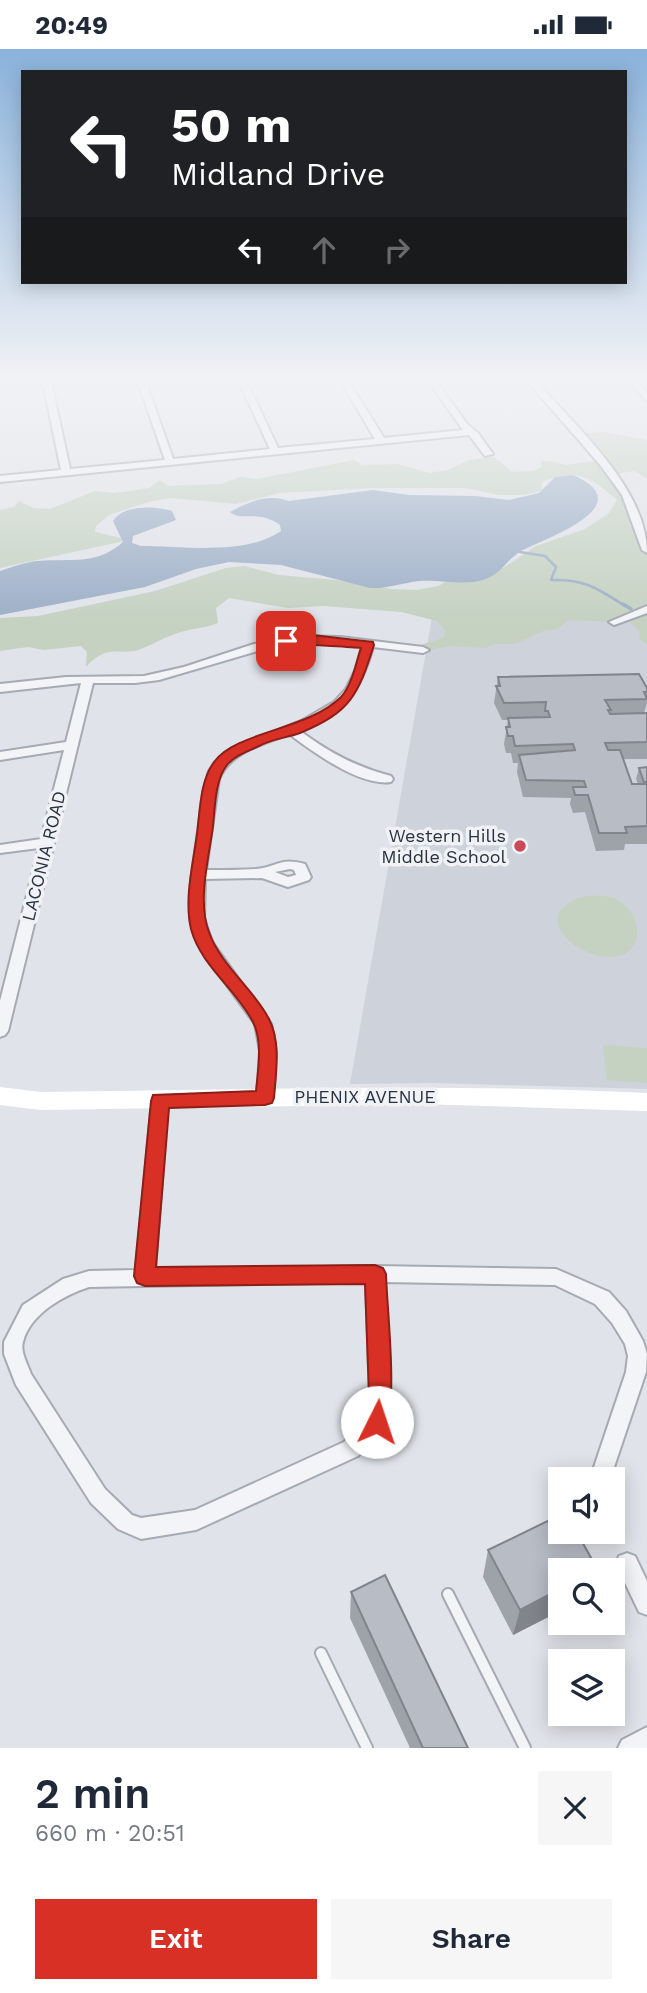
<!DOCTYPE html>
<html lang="en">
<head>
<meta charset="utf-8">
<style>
	:root { --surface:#fff; --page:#f6f6f7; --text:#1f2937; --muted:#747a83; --accent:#d93025 }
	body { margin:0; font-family:"Work Sans",sans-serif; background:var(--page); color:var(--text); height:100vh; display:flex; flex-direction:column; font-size:26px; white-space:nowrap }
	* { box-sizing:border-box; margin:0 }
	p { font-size:23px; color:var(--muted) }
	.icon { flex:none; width:38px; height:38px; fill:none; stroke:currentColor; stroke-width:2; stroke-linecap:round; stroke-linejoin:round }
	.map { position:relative; height:1699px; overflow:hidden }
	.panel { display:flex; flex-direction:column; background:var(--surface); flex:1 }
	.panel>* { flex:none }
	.banner { position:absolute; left:21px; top:21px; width:606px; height:214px; border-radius:0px; box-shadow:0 4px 18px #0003; background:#202124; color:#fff; overflow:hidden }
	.controls { position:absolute; left:548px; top:1418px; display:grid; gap:14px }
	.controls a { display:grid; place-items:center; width:77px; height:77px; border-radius:0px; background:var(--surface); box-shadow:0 4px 18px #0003; font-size:35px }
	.pin { position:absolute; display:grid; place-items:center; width:60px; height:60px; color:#fff; margin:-30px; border-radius:14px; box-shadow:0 4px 10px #0006 }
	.me { position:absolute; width:77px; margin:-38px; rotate:4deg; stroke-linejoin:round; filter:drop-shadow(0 0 5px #0008) }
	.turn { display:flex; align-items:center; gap:24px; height:147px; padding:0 35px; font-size:32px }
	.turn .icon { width:91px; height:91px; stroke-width:2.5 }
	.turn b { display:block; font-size:49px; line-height:60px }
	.lanes { display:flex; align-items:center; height:66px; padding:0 35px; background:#0003; justify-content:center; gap:35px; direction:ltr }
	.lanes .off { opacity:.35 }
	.round { display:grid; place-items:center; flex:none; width:74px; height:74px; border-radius:0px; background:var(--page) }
	.head { display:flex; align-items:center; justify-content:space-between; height:119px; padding:0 35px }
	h1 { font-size:42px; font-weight:600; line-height:52px }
	.cta { display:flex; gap:14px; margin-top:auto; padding:14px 35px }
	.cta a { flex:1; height:80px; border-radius:0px; background:var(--accent); color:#fff; font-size:28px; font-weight:600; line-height:80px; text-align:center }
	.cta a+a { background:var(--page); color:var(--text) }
	.status { display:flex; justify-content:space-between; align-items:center; height:49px; padding:0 35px; background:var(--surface); direction:ltr }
	.status svg { height:19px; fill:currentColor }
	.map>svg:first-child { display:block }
	.built { fill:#ced2da }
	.green { fill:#c5d2c2 }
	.water { fill:#9dafc7 }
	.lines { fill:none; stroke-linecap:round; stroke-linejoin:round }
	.stream-far1 { stroke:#9dafc7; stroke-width:2.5 }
	.stream { stroke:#9dafc7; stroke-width:3.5 }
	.lane-casing { stroke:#a5aab3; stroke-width:14 }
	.street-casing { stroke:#a5aab3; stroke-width:4 }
	.lane { stroke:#f3f4f7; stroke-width:10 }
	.street { fill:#f3f4f7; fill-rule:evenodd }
	.secondary { fill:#fff; fill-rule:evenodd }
	.wall { fill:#9ea2a9 }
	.shaded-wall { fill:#81848a }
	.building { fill:#b8bcc5; stroke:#81848a; stroke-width:2 }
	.route { fill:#d93025; stroke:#8d1f18; stroke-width:2 }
	.poi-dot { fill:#c94a56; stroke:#f0f2f6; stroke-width:2.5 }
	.labels { text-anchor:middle; stroke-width:7; stroke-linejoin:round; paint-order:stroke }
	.poi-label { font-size:18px; fill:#29303f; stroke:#f0f2f6; text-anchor:end }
	.street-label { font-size:18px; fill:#29303f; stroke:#f0f2f6 }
</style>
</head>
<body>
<div class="status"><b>20:49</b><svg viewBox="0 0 49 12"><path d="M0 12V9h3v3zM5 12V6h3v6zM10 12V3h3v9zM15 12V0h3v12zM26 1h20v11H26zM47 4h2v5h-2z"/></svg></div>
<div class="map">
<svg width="647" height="1699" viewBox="0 0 647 1699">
	<rect width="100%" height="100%" fill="#e0e3e9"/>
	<!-- built -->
	<path class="built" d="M437,540L647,561V1040L433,1034L350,1035Z"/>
	<!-- green -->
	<path class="green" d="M605,383L647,391V430L635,422L614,425L631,445L647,492V596L640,590L639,582L627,570L613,573L568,571L558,580L543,582L515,595H495L485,599L450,597L427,601L417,597L443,589L445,582L437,572L401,563L324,557L288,559L229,549L216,559L218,574C206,579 194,579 181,583C167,587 155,594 141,600C121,608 108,593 86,618L87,603L81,597L44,601L28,598L0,602V569L38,567L155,542L226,519L244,517L279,526L337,531L391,540L417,541L438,537L467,521L503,519L536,497L585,480L609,464L617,451C589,427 578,419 542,433L541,442L524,446H499L465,439H372L280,444L236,455L170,449L148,453L109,466L96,477L95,483L121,489L124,492L0,519V461L14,458L19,452L33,459L50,460L95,442L115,444L149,439L160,431L168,437L221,435L240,428L257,430L354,411L362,416L397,415L429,424L448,421L469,411L494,408L512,423L533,422L542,418L541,413L550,412L566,416L601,411L581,384Z
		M586,847C595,847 605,846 613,849C639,859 647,894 623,906C582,918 521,864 586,847Z
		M603,996L647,999V1034L607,1031Z"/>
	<!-- water -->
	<path class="water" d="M573,426C644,457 543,490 521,502C506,511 501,526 483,531C463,537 440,530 419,532C402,534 387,540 370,539L281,516L229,513L196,520L145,538L0,566V522C12,518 26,513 38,512C71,509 96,517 123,493L113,472C124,455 156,457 172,462L176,471L133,487L132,494L141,497C183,497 245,507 281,482L280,476C258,460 241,473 230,463C248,453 268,444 289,452L373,441L409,446L475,447L509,451L539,444L555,428Z"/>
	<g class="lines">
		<!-- stream-far1 -->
		<path class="stream-far1" d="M520,503L545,507L556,518L551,531C585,530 597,539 625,557"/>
		<!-- stream -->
		<path class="stream" d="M623,555L631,560"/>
		<!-- lane casing -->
		<g class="lane-casing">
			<path id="lane" d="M448,1545L525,1699
				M321,1604L367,1699"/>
		</g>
		<!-- street casing -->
		<g class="street-casing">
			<path id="street" d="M43,333H51L70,420L165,411L138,333H146L173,410L270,400L239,333H247L278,399L375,390L341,333H349L384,389L463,381L429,333H437L467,375L478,384L493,405L485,407L469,386L0,433V427L61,421Z
				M528,333H537C577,379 647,440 647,504L642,501L622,446L601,417Z
				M628,333H637L647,344V352Z
				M647,557V564L614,576L609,573Z
				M298,587L340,588L423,598L429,601L423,604L373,598C360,644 344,664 299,681C328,703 356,718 391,727L393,730L391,733C361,738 313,703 289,685C263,695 230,703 219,730L206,821C223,821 240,821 256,820C277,818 280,808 305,815L311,828L309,831L288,838L262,829L205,830L204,870L212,893L271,975L276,1002L273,1049L271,1054L265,1055L259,1054L257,1049L260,1002L255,975L205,906L193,882L190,870L191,832L204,739L209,722L224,704L303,671L334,653L346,640L355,622L362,597L319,594L278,596L159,631L135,634H93L8,982L5,986L0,988V952L39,799L0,804V796L41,790L64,701L0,711V703L66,693L81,634L0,643V635L66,628L144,627L184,618L254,595ZM290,820L294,821L296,826L288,828L275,823Z
				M160,1046L166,1047L168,1052L155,1221L375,1217L556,1220L609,1243L626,1262L643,1292L647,1305L646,1323L610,1430H590L626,1323L628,1307L625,1295L612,1274L595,1255L555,1236L384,1233C386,1261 396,1360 384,1379C378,1390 367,1398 358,1407L196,1481L141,1490L118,1480L91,1454L16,1336L4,1305V1293L23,1256L63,1230L89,1222L136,1221L152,1052L154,1047ZM366,1233L370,1347L368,1369L344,1393L195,1461L141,1469L132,1466L105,1440L31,1325C28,1316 20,1303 23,1293C30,1265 64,1246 89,1238Z
				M627,1504L635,1507L647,1532V1566L639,1563L616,1515L619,1507Z
				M647,1678V1699H618L622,1691Z"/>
		</g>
		<!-- lane -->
		<use href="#lane" class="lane"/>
		<!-- street -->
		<use href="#street" class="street"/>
		<!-- secondary -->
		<path class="secondary" d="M0,1038L41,1043C243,1041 445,1034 647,1044V1062L420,1055L41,1061L0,1056Z"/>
	</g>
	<!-- wall -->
	<path class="wall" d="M498,628L647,639V654L644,664H647V710H623L632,735H638L636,730L639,719L647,718V795H625L624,801L596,802L585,763L573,764L570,755L571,749L523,748L517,723L518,714H513L511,704H506L504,695L508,671H502L494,654Z
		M488,1501L560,1521V1562L513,1586L483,1528Z
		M351,1543L468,1699H410L350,1569Z"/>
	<!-- shaded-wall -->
	<path class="shaded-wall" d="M560,1540V1562L513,1586L520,1561Z"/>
	<!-- building -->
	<path class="building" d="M639,625L647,639V643H644L647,650L605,651L611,661H608L610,665L647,664V693L605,694L608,701H620L632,735H647V777L625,778L627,784H599L588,746H575L573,738H586L584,732L526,731L519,706L575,701L573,695L515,697L513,687H508L506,678H510L508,669L550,668L548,662H545L546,653L504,654L496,637H500L498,628Z
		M647,718V733H644L639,719Z
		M560,1466V1482H576L598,1521H560V1540L520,1561L488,1501Z
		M385,1526L468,1699H423L351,1543Z"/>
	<!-- sky -->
	<linearGradient id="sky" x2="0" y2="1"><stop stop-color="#8ab2db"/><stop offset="0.58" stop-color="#f1f2f5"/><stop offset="1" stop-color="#f1f2f5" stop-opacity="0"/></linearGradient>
	<rect width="647" height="571" fill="url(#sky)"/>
	<!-- route -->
	<path class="route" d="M312,586L373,593L374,596C358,646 351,663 300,684C286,689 272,690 259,697C249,702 235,706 227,716C215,731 215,758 213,777C209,809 197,852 209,883C221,917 253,939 269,970C281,993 276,1024 274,1049L272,1054L265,1056L169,1059L156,1218L375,1216L383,1219L386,1225C387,1262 398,1351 385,1381L377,1384L369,1381L366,1373L369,1346L365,1235L145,1237L137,1234L134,1227L151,1052L153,1046L256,1042C258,1021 263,993 253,973C236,940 201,917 191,880C184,850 193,815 197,785C200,762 200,732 214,713C237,682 308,681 341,648C352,636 356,614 361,599C347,597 285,596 279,592L286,588Z"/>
	<!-- markers -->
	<circle class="poi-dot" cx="520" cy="797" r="7"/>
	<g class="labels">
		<!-- poi labels -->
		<g class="poi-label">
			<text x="506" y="793">Western Hills<tspan x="506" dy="21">Middle School</tspan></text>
		</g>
		<!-- street labels -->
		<g class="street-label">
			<text transform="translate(44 807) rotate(-76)" y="6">LACONIA ROAD</text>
			<text x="365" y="1054">PHENIX AVENUE</text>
		</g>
	</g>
</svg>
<div class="controls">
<a><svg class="icon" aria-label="sound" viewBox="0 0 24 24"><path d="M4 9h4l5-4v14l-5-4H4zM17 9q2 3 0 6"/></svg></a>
<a><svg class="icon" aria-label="search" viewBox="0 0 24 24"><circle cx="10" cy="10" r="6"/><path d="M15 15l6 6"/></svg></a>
<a><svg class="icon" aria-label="layers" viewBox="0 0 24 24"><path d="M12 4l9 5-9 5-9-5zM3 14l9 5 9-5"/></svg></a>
</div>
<div class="pin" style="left:286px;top:592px;background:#d93025"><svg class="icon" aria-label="arrive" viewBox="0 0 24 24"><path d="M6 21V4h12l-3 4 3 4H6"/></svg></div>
<svg class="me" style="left:377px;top:1373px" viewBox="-20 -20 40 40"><circle r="19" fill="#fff"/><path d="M0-13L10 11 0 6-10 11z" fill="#d93025"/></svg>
<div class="banner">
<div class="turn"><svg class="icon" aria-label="left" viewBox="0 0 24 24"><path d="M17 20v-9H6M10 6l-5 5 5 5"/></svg><div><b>50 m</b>Midland Drive</div></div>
<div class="lanes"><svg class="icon" aria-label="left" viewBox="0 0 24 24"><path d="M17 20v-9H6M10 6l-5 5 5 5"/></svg><svg class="icon off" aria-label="ahead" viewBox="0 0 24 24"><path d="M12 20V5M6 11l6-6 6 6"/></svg><svg class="icon off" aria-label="right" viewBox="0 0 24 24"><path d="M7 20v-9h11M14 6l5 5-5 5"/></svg></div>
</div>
</div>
<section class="panel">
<div class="head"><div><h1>2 min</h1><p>660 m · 20:51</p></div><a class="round"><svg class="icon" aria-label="close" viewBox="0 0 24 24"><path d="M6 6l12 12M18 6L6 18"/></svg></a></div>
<div class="cta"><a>Exit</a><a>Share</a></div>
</section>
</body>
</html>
